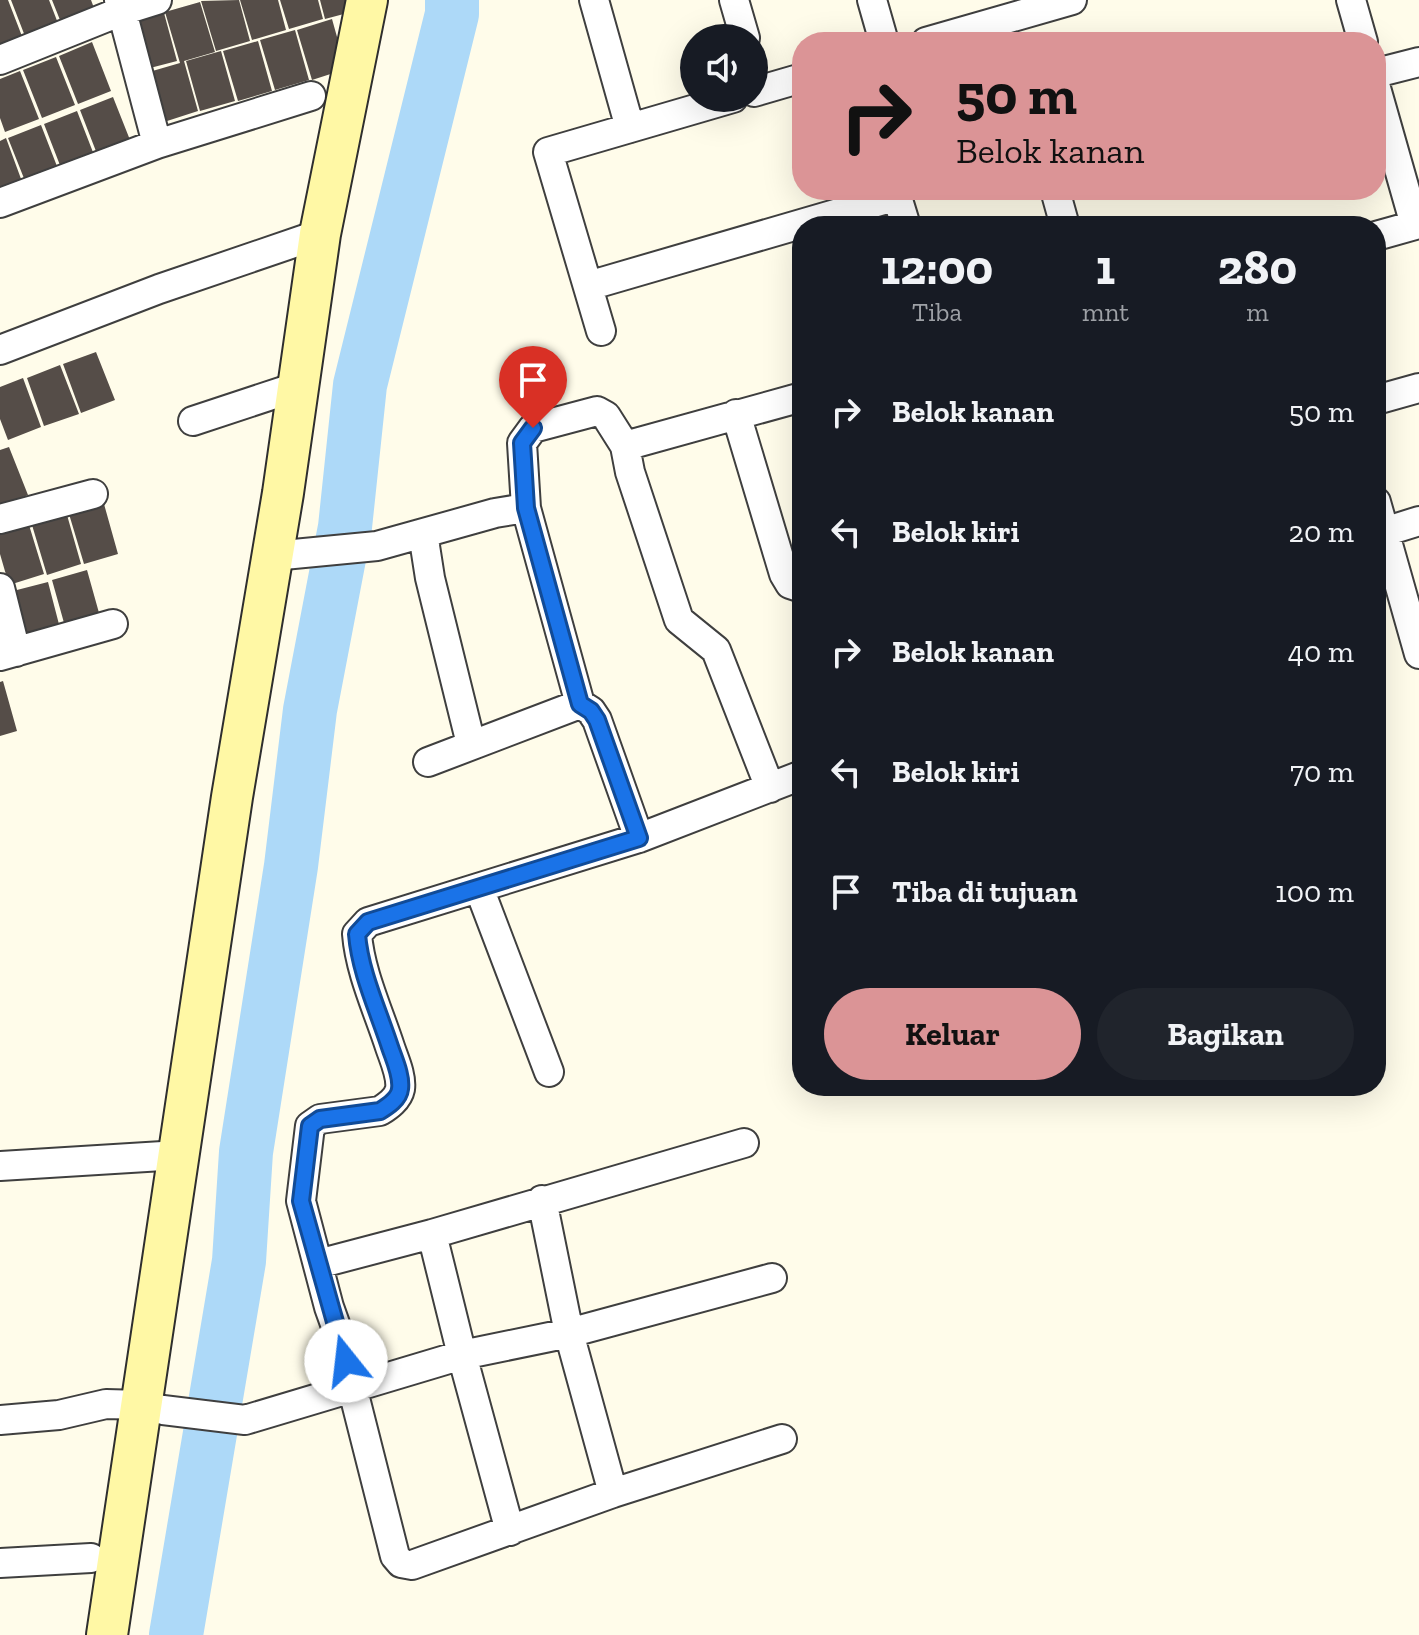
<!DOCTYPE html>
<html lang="id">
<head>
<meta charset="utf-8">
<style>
	:root { --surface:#171b24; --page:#20242c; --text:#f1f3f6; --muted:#9ea1a6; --accent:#db9496 }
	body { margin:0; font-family:"Zilla Slab",serif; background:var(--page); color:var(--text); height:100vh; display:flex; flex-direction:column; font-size:30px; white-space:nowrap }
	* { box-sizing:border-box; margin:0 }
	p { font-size:26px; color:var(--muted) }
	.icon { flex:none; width:44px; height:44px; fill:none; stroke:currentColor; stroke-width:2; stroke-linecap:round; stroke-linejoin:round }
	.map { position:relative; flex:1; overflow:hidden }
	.drawer { position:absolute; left:792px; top:216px; width:594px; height:880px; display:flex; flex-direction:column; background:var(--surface); border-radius:32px; box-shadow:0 8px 32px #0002 }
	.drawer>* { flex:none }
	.top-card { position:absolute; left:792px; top:32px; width:594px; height:168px; border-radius:32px; box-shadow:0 8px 32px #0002; background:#db9496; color:#111; overflow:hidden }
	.buttons { position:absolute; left:680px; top:24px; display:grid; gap:16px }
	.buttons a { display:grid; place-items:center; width:88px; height:88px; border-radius:50%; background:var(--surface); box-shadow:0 8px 32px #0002; font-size:40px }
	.pin { position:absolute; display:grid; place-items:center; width:68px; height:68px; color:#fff; margin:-82px -34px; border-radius:50% 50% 50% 0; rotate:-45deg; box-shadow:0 0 8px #0007 }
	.pin .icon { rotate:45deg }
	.me { position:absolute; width:88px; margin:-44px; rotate:344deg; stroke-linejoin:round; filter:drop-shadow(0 0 6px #0008) }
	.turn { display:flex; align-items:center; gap:28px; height:168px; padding:0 32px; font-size:36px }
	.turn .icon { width:104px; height:104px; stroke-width:2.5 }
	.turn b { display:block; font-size:56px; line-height:68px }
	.eta { display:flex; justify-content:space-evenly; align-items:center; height:136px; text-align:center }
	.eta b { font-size:48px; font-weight:700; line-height:56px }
	.cta { display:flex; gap:16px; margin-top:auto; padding:16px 32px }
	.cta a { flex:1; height:92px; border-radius:48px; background:var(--accent); color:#111; font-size:32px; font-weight:700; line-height:92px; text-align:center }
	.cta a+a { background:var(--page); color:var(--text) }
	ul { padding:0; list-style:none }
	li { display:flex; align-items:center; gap:24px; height:120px; padding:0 32px }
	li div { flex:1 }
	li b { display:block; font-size:30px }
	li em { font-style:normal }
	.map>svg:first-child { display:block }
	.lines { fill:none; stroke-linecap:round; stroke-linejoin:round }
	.river { stroke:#add9f8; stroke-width:54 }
	.building { fill:#554d48 }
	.street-casing { stroke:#3f3f3f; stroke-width:32 }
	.secondary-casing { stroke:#2e2e2e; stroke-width:44 }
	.street { stroke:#fff; stroke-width:28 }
	.secondary { stroke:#fff8a5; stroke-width:40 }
	.route-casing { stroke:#114b97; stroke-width:20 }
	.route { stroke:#1a73e8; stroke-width:14 }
</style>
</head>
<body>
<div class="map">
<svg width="1419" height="1635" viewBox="0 0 1419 1635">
	<rect width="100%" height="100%" fill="#fffcea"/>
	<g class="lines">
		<!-- river -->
		<path class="river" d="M176,1635L239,1261L246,1152L291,866L310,710L345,527L360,385L452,14V0"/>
	</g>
	<!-- building -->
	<path class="building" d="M0,0H8L25,44L0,55Z
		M11,0H49L61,31L28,44Z
		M52,0H91L97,16L64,30Z
		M239,0L250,41L216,51L201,1Z
		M240,0H278L286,30L252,40Z
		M280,0H318L323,19L289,29Z
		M320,0H352L355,11L325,19Z
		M200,2L215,52L184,61L198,111L164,122L149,72L180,63L165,12Z
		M164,13L177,61L150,68L137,20Z
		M332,19L346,69L312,80L297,30Z
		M295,30L309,80L275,90L260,40Z
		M258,41L272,91L238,101L223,51Z
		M92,42L111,91L78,104L59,56Z
		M221,51L235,101L200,111L186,61Z
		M56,57L75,105L42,118L23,70Z
		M20,71L39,119L5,132L0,118V79Z
		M113,97L132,145L99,159L80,110Z
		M77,111L96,160L63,173L44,124Z
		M41,125L60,174L27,186L8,138Z
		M6,138L24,187L0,196V141Z
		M96,352L115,400L81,413L63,364Z
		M60,365L79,414L44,426L27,378Z
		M23,378L41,427L8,440L0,419V387Z
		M9,447L28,495L0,506V450Z
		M104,504L118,554L84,564L69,514Z
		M67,515L81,564L47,575L32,525Z
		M29,525L44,574L9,585L0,554V533Z
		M87,570L101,620L66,630L52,580Z
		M48,582L61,632L26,641L13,591Z
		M3,681L17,731L0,736V682Z"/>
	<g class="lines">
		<!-- street casing -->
		<g class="street-casing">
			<path id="street" d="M119,0L157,144
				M594,0L630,128
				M734,0L745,38
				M872,0L884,42
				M1351,0L1363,42
				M926,42L1072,0
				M0,60L122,11L157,0
				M1376,73L1419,62
				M1376,88L1415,225
				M754,92L802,78
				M895,190L906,226
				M1055,190L1065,226
				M0,203L157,144L311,96
				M1376,236L1419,224
				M588,286L897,196
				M601,331L548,152L733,98
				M0,350L159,289L320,234
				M1376,400L1419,388
				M736,414L784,574L790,584L802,588
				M193,421L296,387
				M625,446L802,397
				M1376,502L1419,654
				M0,519L93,494
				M1384,532L1419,521
				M426,533L425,546L430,578L471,744
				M273,556L377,546L495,513L526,508
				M0,588L16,652
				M0,656L113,624
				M580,704L526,508L522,443L533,428L597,411L606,416L625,446L630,472L679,620L716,650L770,788
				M428,762L580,704L591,711L597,720L639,838
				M479,888L549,1072
				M0,1166L179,1155
				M542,1200L569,1333L613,1493
				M318,1264L432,1234
				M0,1420L59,1415L106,1404L142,1405L163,1410L245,1420L462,1355L569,1333L772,1278
				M782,1439L613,1493L412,1565L401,1563L395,1556L339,1335L329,1307L301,1201L310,1126L320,1119L380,1111C388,1106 398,1099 400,1089C402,1076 394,1059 390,1047C378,1010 360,972 357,934L368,922L639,838L802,775
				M510,1531L462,1355L432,1234L744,1143
				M0,1563L91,1558"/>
		</g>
		<!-- secondary casing -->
		<g class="secondary-casing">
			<path id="secondary" d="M107,1635L232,797L283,493L320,234L367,0"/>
		</g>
		<!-- street -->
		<use href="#street" class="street"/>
		<!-- secondary -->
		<use href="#secondary" class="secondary"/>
	</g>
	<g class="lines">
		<!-- route casing -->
		<g class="route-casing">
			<path id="route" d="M346,1361L301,1201L310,1126L320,1119L380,1111C388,1106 399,1099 400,1089C402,1076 394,1059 390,1047C378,1010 360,972 357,934L368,922L639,838L597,720L591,711L580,704L526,508L522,443L533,428"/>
		</g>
		<!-- route -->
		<use href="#route" class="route"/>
	</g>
</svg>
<div class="buttons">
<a><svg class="icon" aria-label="sound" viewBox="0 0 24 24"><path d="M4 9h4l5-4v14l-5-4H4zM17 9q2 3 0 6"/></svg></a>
</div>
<div class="pin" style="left:533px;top:428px;background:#d93025"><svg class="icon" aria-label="arrive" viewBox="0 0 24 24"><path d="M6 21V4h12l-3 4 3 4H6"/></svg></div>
<svg class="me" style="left:346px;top:1361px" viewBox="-20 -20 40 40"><circle r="19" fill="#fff"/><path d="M0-13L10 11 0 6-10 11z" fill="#1a73e8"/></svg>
<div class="top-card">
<div class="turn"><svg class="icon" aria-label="right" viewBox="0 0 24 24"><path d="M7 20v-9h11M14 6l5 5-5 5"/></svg><div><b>50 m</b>Belok kanan</div></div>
</div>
<section class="drawer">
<div class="eta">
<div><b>12:00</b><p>Tiba</p></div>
<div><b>1</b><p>mnt</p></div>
<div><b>280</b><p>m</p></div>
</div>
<ul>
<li><svg class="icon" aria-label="right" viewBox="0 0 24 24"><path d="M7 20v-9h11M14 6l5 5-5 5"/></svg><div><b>Belok kanan</b></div><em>50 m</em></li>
<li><svg class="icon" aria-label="left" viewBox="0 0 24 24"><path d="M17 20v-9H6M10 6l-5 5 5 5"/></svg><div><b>Belok kiri</b></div><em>20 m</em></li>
<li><svg class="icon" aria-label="right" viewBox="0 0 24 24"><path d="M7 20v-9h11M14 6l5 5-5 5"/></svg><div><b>Belok kanan</b></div><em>40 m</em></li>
<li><svg class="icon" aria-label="left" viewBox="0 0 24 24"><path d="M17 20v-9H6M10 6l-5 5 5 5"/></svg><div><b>Belok kiri</b></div><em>70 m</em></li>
<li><svg class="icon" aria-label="arrive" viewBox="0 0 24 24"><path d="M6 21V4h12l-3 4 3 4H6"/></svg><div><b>Tiba di tujuan</b></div><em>100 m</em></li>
</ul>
<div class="cta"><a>Keluar</a><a>Bagikan</a></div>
</section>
</div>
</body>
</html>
